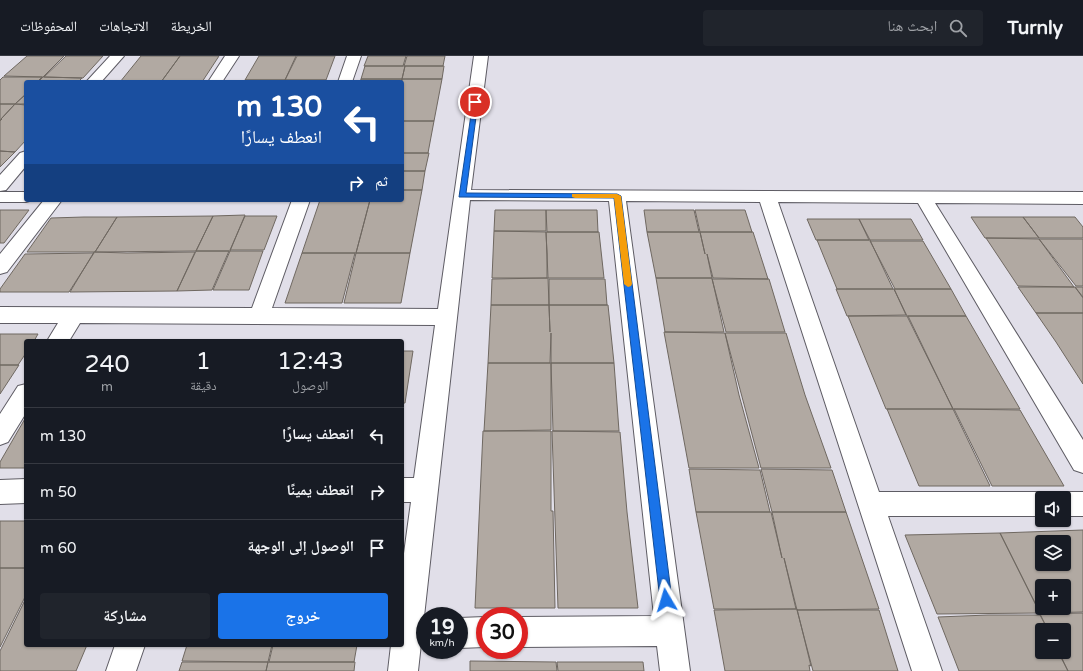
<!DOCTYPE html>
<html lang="ar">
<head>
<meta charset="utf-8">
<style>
	:root { --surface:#171b24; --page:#20242c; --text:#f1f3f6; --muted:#9ea1a6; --line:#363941; --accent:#1a73e8 }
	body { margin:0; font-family:"Varela Round","Noto Naskh Arabic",sans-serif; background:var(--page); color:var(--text); direction:rtl; height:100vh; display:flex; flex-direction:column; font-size:15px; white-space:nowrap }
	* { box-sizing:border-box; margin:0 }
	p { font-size:13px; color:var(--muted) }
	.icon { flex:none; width:22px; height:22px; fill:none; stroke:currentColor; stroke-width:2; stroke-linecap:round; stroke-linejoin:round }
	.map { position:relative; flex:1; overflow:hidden; direction:ltr }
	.side { position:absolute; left:24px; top:283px; width:380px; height:308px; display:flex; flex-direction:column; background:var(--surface); border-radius:4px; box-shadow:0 1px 3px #0004; direction:rtl }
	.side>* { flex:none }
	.hud { position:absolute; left:24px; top:24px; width:380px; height:122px; border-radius:4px; box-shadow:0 1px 3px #0004; direction:rtl; background:#1a4fa0; color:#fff; overflow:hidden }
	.tools { position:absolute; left:1035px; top:435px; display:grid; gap:8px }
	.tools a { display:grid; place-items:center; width:36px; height:36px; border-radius:4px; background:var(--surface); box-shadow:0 1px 3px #0004; font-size:20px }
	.speed { position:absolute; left:416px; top:551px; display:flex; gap:8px; font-size:20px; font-weight:700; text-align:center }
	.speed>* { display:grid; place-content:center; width:52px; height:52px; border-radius:50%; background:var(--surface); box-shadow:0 1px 3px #0004; line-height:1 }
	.speed small { font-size:10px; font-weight:400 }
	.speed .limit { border:6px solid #d22; background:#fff; color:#111 }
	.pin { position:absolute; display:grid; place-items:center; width:34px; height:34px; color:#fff; margin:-17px; border:2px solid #fff; border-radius:50%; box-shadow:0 1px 4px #0007 }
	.me { position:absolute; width:44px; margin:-22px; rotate:353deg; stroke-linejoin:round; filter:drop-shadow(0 0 3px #0008) }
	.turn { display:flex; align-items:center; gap:14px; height:84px; padding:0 16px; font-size:18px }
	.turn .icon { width:52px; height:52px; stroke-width:2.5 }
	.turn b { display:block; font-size:28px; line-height:34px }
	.then { display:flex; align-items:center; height:38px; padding:0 16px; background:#0003; gap:8px; font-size:15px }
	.eta { display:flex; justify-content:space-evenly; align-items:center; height:68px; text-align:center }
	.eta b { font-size:24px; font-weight:600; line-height:28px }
	.cta { display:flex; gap:8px; margin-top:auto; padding:8px 16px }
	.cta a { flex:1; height:46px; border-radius:4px; background:var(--accent); color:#fff; font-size:16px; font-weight:600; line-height:46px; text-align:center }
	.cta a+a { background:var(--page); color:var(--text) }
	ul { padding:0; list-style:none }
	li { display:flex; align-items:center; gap:12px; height:56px; padding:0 16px; border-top:1px solid var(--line) }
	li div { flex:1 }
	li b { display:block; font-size:15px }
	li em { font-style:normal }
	header { display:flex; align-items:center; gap:24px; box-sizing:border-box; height:56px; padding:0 20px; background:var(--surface); border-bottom:1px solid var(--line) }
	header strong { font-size:19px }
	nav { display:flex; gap:22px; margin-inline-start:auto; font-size:14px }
	.search { width:280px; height:36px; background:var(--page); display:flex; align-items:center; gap:10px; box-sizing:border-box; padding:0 14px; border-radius:4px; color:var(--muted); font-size:15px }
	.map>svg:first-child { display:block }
	.building { fill:#b1a9a2; stroke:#6f6861; fill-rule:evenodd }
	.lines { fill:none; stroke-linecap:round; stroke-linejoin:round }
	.minor-casing { stroke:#5e5c64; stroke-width:2 }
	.minor { fill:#fff; fill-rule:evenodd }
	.route { fill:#1a73e8; stroke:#114b97 }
	.slow { fill:#f59e0b }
</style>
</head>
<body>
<header>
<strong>Turnly</strong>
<div class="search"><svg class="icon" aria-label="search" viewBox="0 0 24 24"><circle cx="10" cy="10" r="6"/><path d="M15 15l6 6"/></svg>ابحث هنا</div>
<nav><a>الخريطة</a><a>الاتجاهات</a><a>المحفوظات</a></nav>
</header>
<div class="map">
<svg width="1083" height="615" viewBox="0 0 1083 615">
	<rect width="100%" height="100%" fill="#e1dfe9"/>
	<!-- building -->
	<path class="building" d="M27,0H64L43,21L4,20Z
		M66,0H103L83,22L44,21Z
		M141,0H180L161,26H120Z
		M180,0H219L202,26H161Z
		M259,0H296L285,24H245Z
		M297,0H335L326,24H285Z
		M368,0H406L403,10H364Z
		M407,0H445L443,10H404Z
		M365,10H405L402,23H361Z
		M405,10H444L442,23H402Z
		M3,21H42L37,26H26V38L15,48H0V24Z
		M43,21L82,22L78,26H38Z
		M361,23H402L401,26H360Z
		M402,23H442L434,65H402Z
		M245,24H285L284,26H243Z
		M286,24H326L325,26H284Z
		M26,38V48H15Z
		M0,48H15L1,63L15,48L26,49V84L15,96L0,95V65L2,63L0,64Z
		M402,65H434L428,97H402Z
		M0,95L15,96L0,111Z
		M402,97H429L425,115H402Z
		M402,115H425L422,134H402Z
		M402,134H422L410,197H356L370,144H402Z
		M320,144H370L356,197H302Z
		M0,154H29L4,187H0Z
		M495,154H546V175H494Z
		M546,154H597L598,176H547Z
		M644,154H694L699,176H647Z
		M695,154H745L752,176H700Z
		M245,159L230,195H196L213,160Z
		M213,160L196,195L95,196L117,161Z
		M245,160H277L264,194H230Z
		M84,161H117L95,196H27L51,162Z
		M971,161H1023L1039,182H985Z
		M1023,161H1075L1083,171V182H1039Z
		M807,163H859L869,184H816Z
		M859,163H911L923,184H870Z
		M494,175L546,176L547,198L546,176H599L604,222H548L547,198V222H492Z
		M647,176H700L705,198L700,176H753L768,223L713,222L707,198L712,222H656Z
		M986,182L1039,183L1074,231L1018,230Z
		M1039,183H1083V230H1076Z
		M817,184H870L893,233H837Z
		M870,185H923L951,233H895Z
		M196,195H229L212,234L177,235Z
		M230,195H263L249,234H213Z
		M94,196L127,197L195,196L177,235L70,236Z
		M94,197L69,236H0V233L25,198Z
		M302,197H355L342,247H285Z
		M356,197H410L401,247H344Z
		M548,222L549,249H491L492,223Z
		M656,222H712L724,276H665Z
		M549,223H605L607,249H549Z
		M712,223H769L785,276H726Z
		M1018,231H1075L1083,242V257H1036Z
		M1075,231H1083V241Z
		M836,233H894L906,259L847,260Z
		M894,233H951L966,260H907Z
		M491,249H549L550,276L549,249H608L614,307H551V277L550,307H488Z
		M1036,257H1083V328L1056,286Z
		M848,260H907L953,353H886Z
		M908,260H966L1020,353H953Z
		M664,276L725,277L739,339L759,412H689Z
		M725,277H786L805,339L831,412H761Z
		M0,278H38L34,285H26V297L18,309H0Z
		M402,295H413L405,347H402Z
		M488,307H551V374L484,375Z
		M551,307H614L619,375H553Z
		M0,309H19L0,338Z
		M887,353H953L990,430H919Z
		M954,353L1020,354L1064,430H992Z
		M26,361V412H0V406Z
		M483,375H551V455H553L555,552H475Z
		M552,375L620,376L627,456L638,552H558Z
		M689,413L760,414L770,456H696Z
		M761,413L832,414L846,456H772Z
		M696,456H771L782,502L772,456H846L879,553L797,554L784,502L796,553H714Z
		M0,465H26V512H0Z
		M1083,474V556L1040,557L1000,477ZM1042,486H1064V508H1042ZM1042,530H1064V552H1042Z
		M1000,477L1040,557L937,558L905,479Z
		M0,512H26V539L0,591Z
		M26,542V589H87L76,615H0V595Z
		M797,553L811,610L809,609L810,615H725L714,554Z
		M797,554H879L898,615H813Z
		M1083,557V615H1068L1059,596H1064V574H1048L1040,558Z
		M988,559H1040L1048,574H1042V596H1058L1068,615H959L938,561Z
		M187,589H272L268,606L182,605Z
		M273,589H357L354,606H269Z
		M470,605L556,606L557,615H470Z
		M182,606H268L266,615H179Z
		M268,606H355L354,615H266Z
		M557,606H643L644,615H558Z"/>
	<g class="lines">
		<!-- minor casing -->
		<g class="minor-casing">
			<path id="minor" d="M110,0H124L101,26H86Z
				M225,0H239L222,26H208Z
				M347,0H361L352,26H338Z
				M474,0H488L471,134L1083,136V148L935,147L1083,384V417L1074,414L918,147L778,146L879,436H1042L1051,439L1052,442H1042V460H888L942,615H912L760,146L626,145L690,615H660L657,590L519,591V561L654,560L609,145L470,144L418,615H388L391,589H402V512L411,446H402V422H414L435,269L80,267L69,285H47L58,267H0V251L252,252L292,144H310L272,252L438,253Z
				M26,95V110L6,134L0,135V119L20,97Z
				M0,136H26V144H33L26,146H0Z
				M44,144H62L7,216L0,218V198Z
				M26,328V357L8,386L0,389V358L18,330Z
				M26,423V447L0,448V424Z
				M1064,436H1083V460H1064V442H1054L1055,439Z
				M485,561V591L459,592V562Z
				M115,589H145L136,615H106Z"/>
		</g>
		<!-- minor -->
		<use href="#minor" class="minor"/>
	</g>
	<!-- route -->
	<path class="route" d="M473,45L478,46L466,137L617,138L621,140L672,544L671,548L666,550L662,548L660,544L614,142L459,141Z"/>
	<!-- slow -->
	<path class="slow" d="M572,138H617L621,140L632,228L631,230L628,231L624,228L614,142H575L572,141Z"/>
</svg>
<div class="tools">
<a><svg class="icon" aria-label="sound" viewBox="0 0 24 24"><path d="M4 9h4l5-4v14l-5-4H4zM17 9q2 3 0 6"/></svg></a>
<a><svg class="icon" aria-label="layers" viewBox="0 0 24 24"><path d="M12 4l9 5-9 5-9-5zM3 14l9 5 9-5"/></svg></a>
<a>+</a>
<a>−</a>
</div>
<div class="speed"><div>19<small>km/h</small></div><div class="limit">30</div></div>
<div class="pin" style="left:475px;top:46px;background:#d93025"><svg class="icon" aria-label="arrive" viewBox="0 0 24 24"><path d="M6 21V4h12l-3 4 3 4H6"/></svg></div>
<svg class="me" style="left:666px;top:544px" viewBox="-20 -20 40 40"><path d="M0-17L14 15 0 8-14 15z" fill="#1a73e8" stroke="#fff" stroke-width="4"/></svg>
<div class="hud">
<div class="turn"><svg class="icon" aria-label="left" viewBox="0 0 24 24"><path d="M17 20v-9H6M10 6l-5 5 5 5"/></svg><div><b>130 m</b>انعطف يسارًا</div></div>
<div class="then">ثم<svg class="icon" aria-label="right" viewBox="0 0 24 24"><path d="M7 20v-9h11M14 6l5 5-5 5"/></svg></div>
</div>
<section class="side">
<div class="eta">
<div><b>12:43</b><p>الوصول</p></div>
<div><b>1</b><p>دقيقة</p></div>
<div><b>240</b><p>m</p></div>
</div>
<ul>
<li><svg class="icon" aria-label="left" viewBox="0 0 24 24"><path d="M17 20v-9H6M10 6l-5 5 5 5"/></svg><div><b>انعطف يسارًا</b></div><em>130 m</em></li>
<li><svg class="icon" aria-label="right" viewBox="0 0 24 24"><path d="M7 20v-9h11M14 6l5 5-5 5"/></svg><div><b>انعطف يمينًا</b></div><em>50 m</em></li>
<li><svg class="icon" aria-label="arrive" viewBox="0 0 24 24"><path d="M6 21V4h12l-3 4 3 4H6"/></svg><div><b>الوصول إلى الوجهة</b></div><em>60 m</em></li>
</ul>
<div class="cta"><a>خروج</a><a>مشاركة</a></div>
</section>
</div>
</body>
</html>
